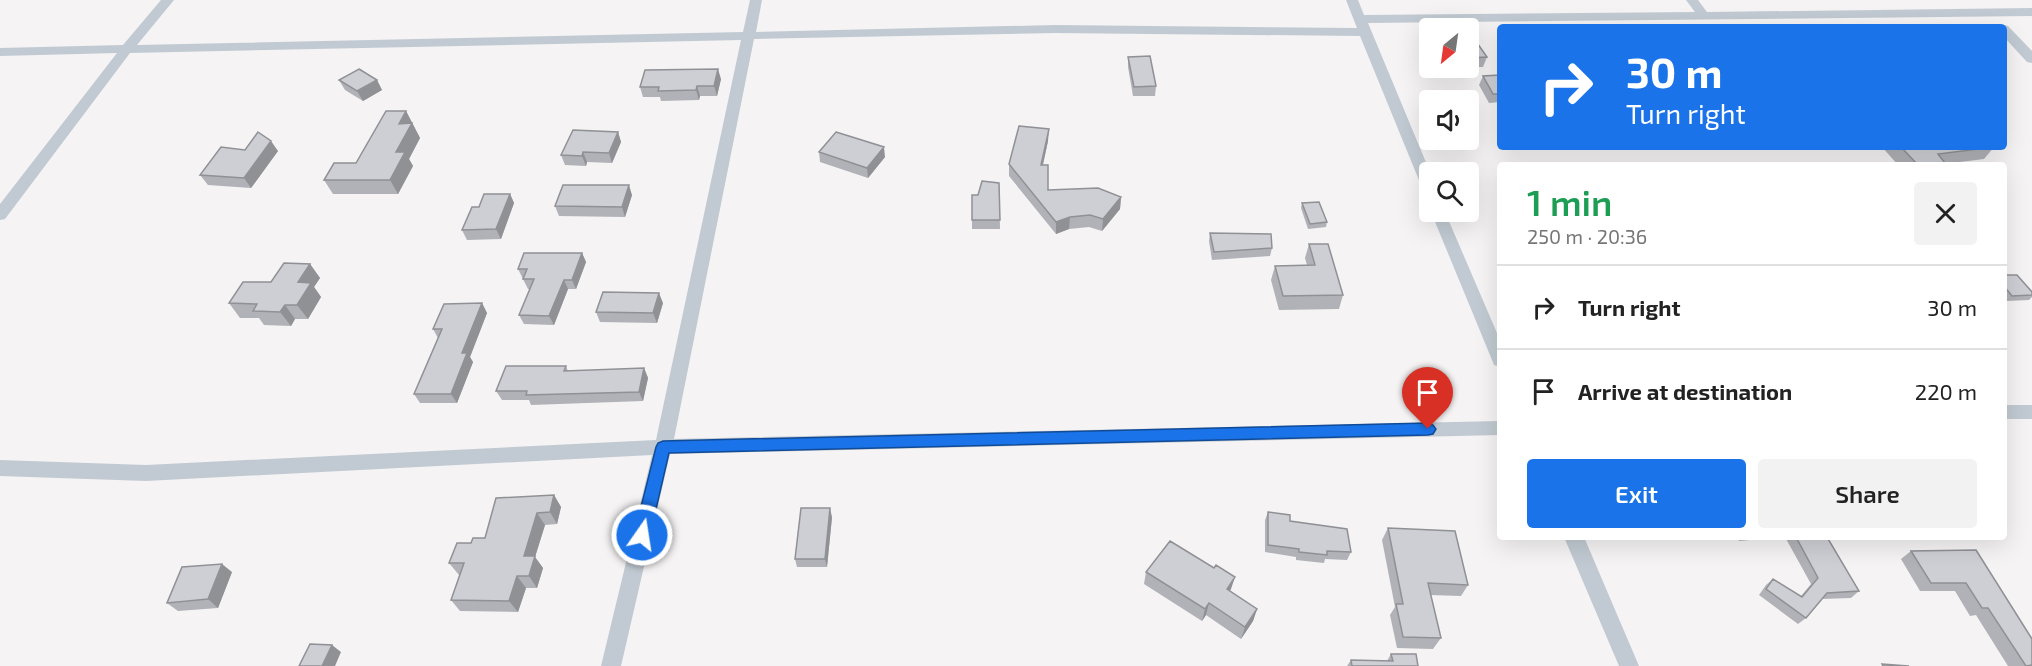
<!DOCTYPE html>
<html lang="en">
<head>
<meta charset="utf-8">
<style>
	:root { --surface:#fff; --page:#f2f2f2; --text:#222; --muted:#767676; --line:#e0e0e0; --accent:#1a73e8 }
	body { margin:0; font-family:"Exo 2",sans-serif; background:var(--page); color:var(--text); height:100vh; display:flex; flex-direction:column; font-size:22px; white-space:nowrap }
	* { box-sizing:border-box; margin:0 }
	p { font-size:20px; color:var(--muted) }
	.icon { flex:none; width:33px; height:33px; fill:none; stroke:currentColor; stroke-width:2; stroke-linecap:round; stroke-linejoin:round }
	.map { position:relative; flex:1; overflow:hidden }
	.drawer { position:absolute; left:1497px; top:162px; width:510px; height:378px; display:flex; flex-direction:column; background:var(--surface); border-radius:6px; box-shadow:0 6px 24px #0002 }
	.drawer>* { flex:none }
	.guide { position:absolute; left:1497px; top:24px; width:510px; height:126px; border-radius:6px; box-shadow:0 6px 24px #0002; background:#1a73e8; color:#fff; overflow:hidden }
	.needle { width:39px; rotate:209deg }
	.controls { position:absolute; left:1419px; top:18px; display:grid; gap:12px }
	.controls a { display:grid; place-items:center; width:60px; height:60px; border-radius:6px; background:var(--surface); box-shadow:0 6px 24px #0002; font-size:30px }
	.pin { position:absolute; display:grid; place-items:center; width:51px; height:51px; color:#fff; margin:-62px -26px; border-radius:50% 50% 50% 0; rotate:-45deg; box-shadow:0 0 6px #0007 }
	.pin .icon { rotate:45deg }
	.me { position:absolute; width:66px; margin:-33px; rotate:13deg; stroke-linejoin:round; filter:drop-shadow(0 0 4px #0008) }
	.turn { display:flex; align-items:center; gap:21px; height:126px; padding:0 30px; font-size:27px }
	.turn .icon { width:78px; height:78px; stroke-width:2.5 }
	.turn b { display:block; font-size:42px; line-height:51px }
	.round { display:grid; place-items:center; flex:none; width:63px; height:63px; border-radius:6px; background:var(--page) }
	.overview { display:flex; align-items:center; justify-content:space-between; height:102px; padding:0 30px }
	h1 { font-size:36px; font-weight:600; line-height:45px; color:#1e9e55 }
	.button { display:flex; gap:12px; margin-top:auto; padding:12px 30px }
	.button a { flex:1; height:69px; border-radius:6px; background:var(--accent); color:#fff; font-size:24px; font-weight:600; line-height:69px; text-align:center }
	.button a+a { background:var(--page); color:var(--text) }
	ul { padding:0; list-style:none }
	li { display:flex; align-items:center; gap:18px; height:84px; padding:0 30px; border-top:2px solid var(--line) }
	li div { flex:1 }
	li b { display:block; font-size:22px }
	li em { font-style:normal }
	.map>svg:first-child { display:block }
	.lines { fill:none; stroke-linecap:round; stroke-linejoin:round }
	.street { fill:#c1cad2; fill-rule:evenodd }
	.wall { fill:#b0b2b7 }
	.shaded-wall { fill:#909195 }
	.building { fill:#cdcfd5; stroke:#909195; stroke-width:1.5 }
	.route { fill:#1a73e8; stroke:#114b97; stroke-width:1.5 }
</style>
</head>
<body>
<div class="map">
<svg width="2032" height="666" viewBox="0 0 2032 666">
	<rect width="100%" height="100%" fill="#f5f3f3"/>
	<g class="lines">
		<!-- street -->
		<path class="street" d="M161,0H174L137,45L743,32L750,0H762L756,32L1055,25L1357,28L1346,0H1358L1364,15L1695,12L1686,0H1698L1707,12L2032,8V16L1368,23L1430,172V195L1423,190L1360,36L1055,33L754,39L674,439L1500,421V435L670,454L621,666H601L652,455L146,481L0,476V460L146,465L656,440L741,40L130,53L5,219L0,220V204L117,53L0,56V48L123,45Z
			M2004,25L2008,26L2032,51V63L2027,62L2004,37V27H1999Z
			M1431,212H1445L1500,340V367L1494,365L1492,360Z
			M2004,405H2032V419H2004Z
			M1564,537H1584L1639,666H1619Z"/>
	</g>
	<!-- wall -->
	<path class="wall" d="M1468,37L1487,57L1483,67H1468Z
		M1128,57L1156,86L1155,96H1133L1128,67Z
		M1500,75V102L1489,103L1479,85L1483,76Z
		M721,79L717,96H700L699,100L661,101L660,97H643L640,87Z
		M339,80H377L382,90L363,101L345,90Z
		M406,111L420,138L409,159L413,166L398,194H333L324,180L356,163Z
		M618,132L621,142L612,163L587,162L586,166L565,165L561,155Z
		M1048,141L1043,165L1048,190L1121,197L1120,209L1102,231L1089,227L1069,229L1056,234L1009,176V164Z
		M1882,147H1994L1984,159L1944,164L1943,165H1898Z
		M245,150L278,151L251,188L208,185L200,175Z
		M819,152L885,157L868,178L820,162Z
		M999,183L1000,229H972V220L978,195Z
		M510,194L514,203L501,239L467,240L462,230L479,207Z
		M632,195L625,217L559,216L555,206Z
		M1302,203L1327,222L1326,227L1308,229L1301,208Z
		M1210,233L1272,248L1270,256L1212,260L1209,241Z
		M1309,244L1343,295L1339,309L1279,310L1271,280L1275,266L1307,265L1305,258Z
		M582,253L586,262L576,289H568L554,325L524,324L519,315L530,289H528L518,269Z
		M310,264L320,278L314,287L321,297L308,319H295L291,326L264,325L259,318H240L229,303Z
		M2004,275L2032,292V297L2029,300L2007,301L2004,297Z
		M482,303L487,313L470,357L473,362L457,403H420L414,394L438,338L433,329Z
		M663,303L657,323L600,322L596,312Z
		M566,366L568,371L644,368L648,378L643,401L531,405L529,400H502L496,391Z
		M554,495L561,507L557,524L545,525L535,557L543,568L537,588H526L518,612L460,611L451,600L460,575H459L449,563L471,543L485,538Z
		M1268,512L1290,521L1351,552L1347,560L1325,559L1324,563L1296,560V557L1265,552V520Z
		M832,517L827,567H797L795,559Z
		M1388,528L1468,585L1461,596L1430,595L1441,638L1433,649L1397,648L1390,615L1395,607L1382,540Z
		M1737,537H1784L1739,541Z
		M1785,537H1827L1859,591L1851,598L1822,599L1806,618L1798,624L1759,595L1766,585L1773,579L1801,596L1811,584Z
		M1976,550L2032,639V666H2008L1976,615L1970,616L1955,591H1920L1901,559L1911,551Z
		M232,572L218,608L178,611L167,603Z
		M1146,572L1231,589L1230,591L1257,609L1253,621L1241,639L1206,615L1202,621L1144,584Z
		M1391,654L1418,666H1347L1351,660L1387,661Z"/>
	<!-- shaded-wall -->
	<path class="shaded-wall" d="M718,69L721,79L717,96L714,86Z
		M377,80L382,90L363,101L357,91Z
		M697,86L700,96L699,100L696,90Z
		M406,111L420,138L409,159L413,166L398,194L390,180L396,152L399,124Z
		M1049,129L1048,141L1040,177L1041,165Z
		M618,132L621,142L612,163L609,153Z
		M271,141L278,151L251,188L244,178Z
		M884,147L885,157L868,178L867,168Z
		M583,152L587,162L586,166L582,156Z
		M629,185L632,195L625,217L622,207Z
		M510,194L514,203L501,239L496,229Z
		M1121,197L1120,209L1102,231L1103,219Z
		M1070,217L1069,229L1056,234V222Z
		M582,253L586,262L576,289L572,280Z
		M310,264L320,278L314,287L321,297L308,319L297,305L298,282Z
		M564,280L568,289L554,325L549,316Z
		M659,293L663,303L657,323L653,313Z
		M482,303L487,313L470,357L473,362L457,403L451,394L462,353Z
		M285,305L295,319L291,326L280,312Z
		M644,368L648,378L643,401L639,392Z
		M554,495L561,507L557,524L550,512Z
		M830,508L832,517L827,567L825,559Z
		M537,513L545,525L535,557L543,568L537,588L529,576L524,556Z
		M222,564L232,572L218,608L208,599Z
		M517,576L526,588L518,612L509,601Z
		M1235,577L1231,589L1223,601L1227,589Z
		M1209,603L1206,615L1202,621L1205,609Z
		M1257,609L1253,621L1241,639L1245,627Z
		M332,645L341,652L335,666H322Z"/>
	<!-- building -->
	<path class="building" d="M1468,37H1473L1487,57L1468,58Z
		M1150,56L1156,86L1134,87L1128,57Z
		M359,69L377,80L357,91L339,80Z
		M718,69L714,86H697L696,90L658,91L659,87H640L645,70Z
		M1500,75V94H1493L1483,76Z
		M386,111H406L399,124L412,123L396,152H405L390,180H324L334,163H356Z
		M1019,126L1049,129L1041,165H1048V190L1098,188L1121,197L1103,219L1090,215L1070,217L1056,222L1009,164Z
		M573,130L618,132L609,153L583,152L582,156L561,155Z
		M258,132L271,141L244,178L200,175L221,147L245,150Z
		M836,132L884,147L867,168L819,152Z
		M1901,147H1994L1938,154L1945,163L1917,164Z
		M982,181L999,183L1000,220H972V195H978Z
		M563,185H629L622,207L555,206Z
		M484,194H510L496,229L462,230L472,207H479Z
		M1319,202L1327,222L1310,224L1302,203Z
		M1210,233L1271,234L1272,248L1214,252Z
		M1309,244H1328L1343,295L1283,296L1275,266L1315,265Z
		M524,253H582L572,280H564L549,316L519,315L534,279H523L527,269H518Z
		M284,263L310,264L298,282L311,283L297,305H285L280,312L253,311L257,304L229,303L243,282H271Z
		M2004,275H2017L2032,292V295L2012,296L2004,286Z
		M603,292L659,293L653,313L596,312Z
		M482,303L462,353H467L451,394H414L442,329H433L444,304Z
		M506,366H566L564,371L644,368L639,392L526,395L527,391H496Z
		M554,495L550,512L537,513L524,556H535L529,576H517L509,601L451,600L464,563H449L457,543H471L473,538H485L496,498Z
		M801,508H830L825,559H795Z
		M1268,512L1290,515V521L1347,529L1351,552L1327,551V555L1299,552V549L1268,545Z
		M1388,528L1455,531L1468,585L1428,583L1441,638L1403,637L1396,604H1403Z
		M1796,537H1827L1859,591L1827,593L1806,618L1766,589L1773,579L1802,597L1818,578Z
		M1170,541L1214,568L1216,565L1235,577L1227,589L1257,609L1245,627L1209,603L1205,609L1146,572Z
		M1976,550L2032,639V665L2026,666L1988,608H1982L1966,583H1931L1911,551Z
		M222,564L208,599L167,603L182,567Z
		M310,644L332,645L322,666H299Z
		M1391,654H1416L1418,666H1352L1351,660L1393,661Z
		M1882,664L1909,666H1883Z"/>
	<!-- route -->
	<path class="route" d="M1428,423L1433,425L1436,429L1433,434L1428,435L669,453L650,535L648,540L642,542L637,540L634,535L656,447L658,443L663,441Z"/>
</svg>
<div class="controls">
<a><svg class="needle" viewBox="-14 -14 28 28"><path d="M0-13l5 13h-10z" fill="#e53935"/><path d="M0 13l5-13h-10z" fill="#767676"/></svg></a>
<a><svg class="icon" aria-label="sound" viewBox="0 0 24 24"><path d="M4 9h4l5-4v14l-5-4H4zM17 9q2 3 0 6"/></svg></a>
<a><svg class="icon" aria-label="search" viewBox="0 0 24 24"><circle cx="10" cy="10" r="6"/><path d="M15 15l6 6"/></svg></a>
</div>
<div class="pin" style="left:1428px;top:429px;background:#d93025"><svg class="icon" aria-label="arrive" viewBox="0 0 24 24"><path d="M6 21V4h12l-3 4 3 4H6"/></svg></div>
<svg class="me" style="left:642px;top:535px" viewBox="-20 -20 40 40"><circle r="17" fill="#1a73e8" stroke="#fff" stroke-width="3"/><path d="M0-11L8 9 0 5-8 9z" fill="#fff"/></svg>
<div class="guide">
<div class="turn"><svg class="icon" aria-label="right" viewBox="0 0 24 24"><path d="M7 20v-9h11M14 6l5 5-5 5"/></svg><div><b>30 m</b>Turn right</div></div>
</div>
<section class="drawer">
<div class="overview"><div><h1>1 min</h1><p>250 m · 20:36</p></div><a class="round"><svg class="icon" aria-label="close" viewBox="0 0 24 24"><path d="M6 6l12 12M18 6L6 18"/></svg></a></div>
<ul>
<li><svg class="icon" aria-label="right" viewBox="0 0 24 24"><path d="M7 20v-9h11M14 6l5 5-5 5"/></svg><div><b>Turn right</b></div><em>30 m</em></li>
<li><svg class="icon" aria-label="arrive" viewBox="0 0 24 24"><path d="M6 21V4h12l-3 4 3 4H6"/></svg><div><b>Arrive at destination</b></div><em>220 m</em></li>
</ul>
<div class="button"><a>Exit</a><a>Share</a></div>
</section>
</div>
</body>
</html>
